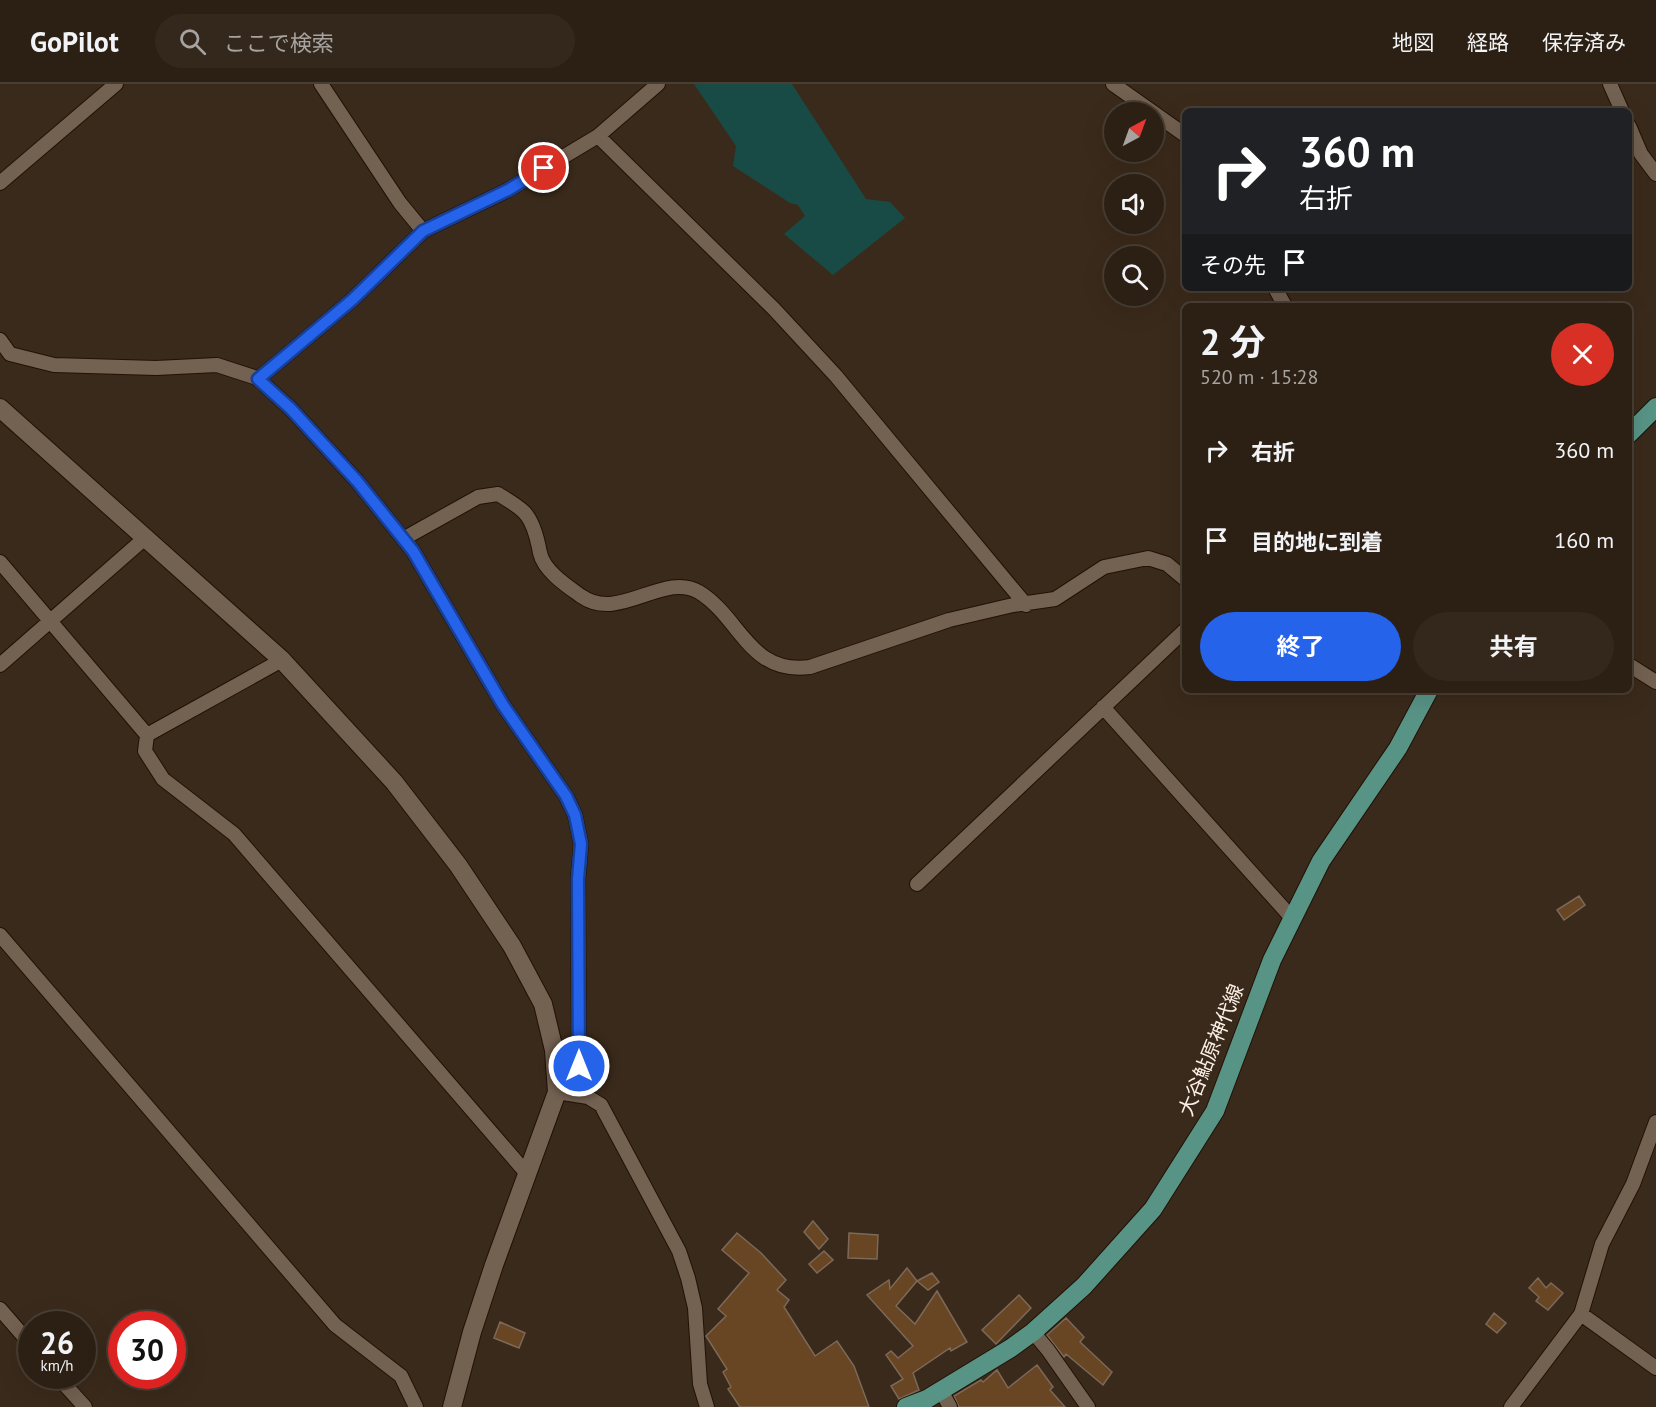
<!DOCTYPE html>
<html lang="ja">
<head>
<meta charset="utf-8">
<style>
	:root { --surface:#2c2014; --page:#34281d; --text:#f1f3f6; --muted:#a6a3a0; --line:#483e34; --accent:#2563eb }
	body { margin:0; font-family:"PT Sans","Noto Sans JP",sans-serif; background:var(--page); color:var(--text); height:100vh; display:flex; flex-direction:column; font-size:22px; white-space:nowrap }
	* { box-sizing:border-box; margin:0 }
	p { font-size:20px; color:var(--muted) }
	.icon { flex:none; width:33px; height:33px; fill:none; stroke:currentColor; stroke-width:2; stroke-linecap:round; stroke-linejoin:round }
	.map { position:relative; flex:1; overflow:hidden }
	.details { position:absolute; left:1182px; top:219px; width:450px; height:390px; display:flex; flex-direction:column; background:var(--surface); border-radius:9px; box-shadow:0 6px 24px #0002,0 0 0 2px var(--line) }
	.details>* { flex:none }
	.banner { position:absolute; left:1182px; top:24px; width:450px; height:183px; border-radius:9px; box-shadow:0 6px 24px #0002,0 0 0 2px var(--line); background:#202124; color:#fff; overflow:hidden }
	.needle { width:39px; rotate:41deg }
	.fabs { position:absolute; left:1104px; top:18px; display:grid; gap:12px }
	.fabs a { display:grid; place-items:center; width:60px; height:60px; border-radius:50%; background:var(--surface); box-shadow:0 6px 24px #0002,0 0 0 2px var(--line); font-size:30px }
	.speed { position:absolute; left:18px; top:1227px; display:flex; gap:12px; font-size:30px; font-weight:700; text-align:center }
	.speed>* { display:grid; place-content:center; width:78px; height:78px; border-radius:50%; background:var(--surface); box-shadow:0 6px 24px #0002,0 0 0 2px var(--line); line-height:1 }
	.speed small { font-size:15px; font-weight:400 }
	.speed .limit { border:9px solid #d22; background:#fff; color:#111 }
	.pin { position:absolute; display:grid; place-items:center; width:51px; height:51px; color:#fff; margin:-26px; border:3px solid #fff; border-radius:50%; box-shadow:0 2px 6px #0007 }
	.me { position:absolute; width:66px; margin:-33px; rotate:0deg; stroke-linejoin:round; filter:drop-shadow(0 0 4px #0008) }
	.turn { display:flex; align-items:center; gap:21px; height:126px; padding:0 18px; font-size:27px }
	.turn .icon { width:78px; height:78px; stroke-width:2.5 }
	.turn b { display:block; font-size:42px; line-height:51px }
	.then { display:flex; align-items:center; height:57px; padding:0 18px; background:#0003; gap:12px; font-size:22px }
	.round { display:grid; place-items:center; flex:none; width:63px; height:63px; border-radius:32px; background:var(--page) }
	.summary { display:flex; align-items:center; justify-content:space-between; height:102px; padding:0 18px }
	h1 { font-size:36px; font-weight:700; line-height:45px }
	.action { display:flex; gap:12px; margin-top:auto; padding:12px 18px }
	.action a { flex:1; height:69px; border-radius:36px; background:var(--accent); color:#fff; font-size:24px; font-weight:700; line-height:69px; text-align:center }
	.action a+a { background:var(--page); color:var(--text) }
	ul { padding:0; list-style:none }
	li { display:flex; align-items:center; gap:18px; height:90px; padding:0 18px }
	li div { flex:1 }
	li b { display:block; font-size:22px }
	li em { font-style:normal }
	header { display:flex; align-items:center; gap:36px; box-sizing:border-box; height:84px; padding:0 30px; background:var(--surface); border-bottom:2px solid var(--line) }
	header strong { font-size:28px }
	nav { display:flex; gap:33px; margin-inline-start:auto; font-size:21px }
	.search { width:420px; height:54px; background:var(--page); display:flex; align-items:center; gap:15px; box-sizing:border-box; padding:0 21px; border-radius:33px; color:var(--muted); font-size:22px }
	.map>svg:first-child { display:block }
	.water { fill:#184b45 }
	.building { fill:#684523; stroke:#7c6959; stroke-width:1.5 }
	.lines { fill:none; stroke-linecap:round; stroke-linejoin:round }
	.street-casing { stroke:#211205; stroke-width:16 }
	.secondary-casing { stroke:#211205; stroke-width:20 }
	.primary-casing { stroke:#211205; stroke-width:20 }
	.street { stroke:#736151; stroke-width:14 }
	.secondary { stroke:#736151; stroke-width:18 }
	.primary { stroke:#589486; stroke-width:18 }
	.route-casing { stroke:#184099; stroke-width:15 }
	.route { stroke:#2563eb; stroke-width:10 }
	.labels { text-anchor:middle; stroke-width:6; stroke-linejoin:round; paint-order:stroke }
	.street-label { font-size:20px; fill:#fbf0e6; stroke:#3a2a1b }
</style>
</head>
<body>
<header>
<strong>GoPilot</strong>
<div class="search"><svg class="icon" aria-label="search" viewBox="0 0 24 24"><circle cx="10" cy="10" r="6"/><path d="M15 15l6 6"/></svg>ここで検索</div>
<nav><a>地図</a><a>経路</a><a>保存済み</a></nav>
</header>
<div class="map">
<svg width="1656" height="1323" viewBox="0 0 1656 1323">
	<rect width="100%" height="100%" fill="#3a2a1b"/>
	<!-- water -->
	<path class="water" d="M694,0H792L866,115L890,118L905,134L833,191L784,150L805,132L798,121L790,119L733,82L736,62Z"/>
	<!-- building -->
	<path class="building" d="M1579,812L1585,821L1564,836L1557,826Z
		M813,1137L828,1155L819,1165L804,1148Z
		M737,1149L761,1169L786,1196L777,1206L789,1216L784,1223L815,1272L837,1257L854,1282L869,1323H740L728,1305L731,1303L723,1288L727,1285L706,1252L726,1232L718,1225L749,1189L722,1166Z
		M849,1149L878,1151L877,1175L848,1174Z
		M824,1167L833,1176L817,1189L809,1180Z
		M907,1184L917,1197L896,1222L915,1240L937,1207L967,1258L951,1267L950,1264L913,1289L919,1306L899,1315L891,1302L903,1295L886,1271L891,1267L898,1274L913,1262L867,1211L889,1196L890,1205Z
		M932,1189L939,1198L928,1206L917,1197Z
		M1538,1194L1546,1204L1551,1199L1563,1209L1548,1226L1536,1217L1539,1213L1529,1204Z
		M1019,1211L1031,1224L996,1260L982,1246Z
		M1494,1229L1506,1239L1497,1249L1486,1240Z
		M1066,1234L1084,1253L1080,1258L1112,1288L1103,1301L1066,1270L1064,1273L1047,1251Z
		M500,1238L525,1249L519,1264L494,1254Z
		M1037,1281L1053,1303L1050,1306L1065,1323H959L954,1312L981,1296L983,1298L997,1286L1008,1304Z"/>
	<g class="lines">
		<!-- street casing -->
		<g class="street-casing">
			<path id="street" d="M321,0L400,119L423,147
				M1113,0L1185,51
				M1610,0L1622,27
				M1629,42L1641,70L1656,90
				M598,52L774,225L836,292L1026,521
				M0,99L116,0
				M1275,204L1285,222
				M0,256L10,270L54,281L156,284L217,281L257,294L291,325L357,397L413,467L503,621L566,712L575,731L581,760L578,795L579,982L588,1013
				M258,295L352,216L423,147L508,106L598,52L658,0
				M403,455L478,413L498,410C506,415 517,421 524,428C533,437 538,458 540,469C544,487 567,502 581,512C619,539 664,487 699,508C741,534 749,591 810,583L949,536L1013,521L1055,515L1104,483L1148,474L1167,480L1185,495
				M0,478L147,651L145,667L163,695L234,750L528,1091
				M0,581L145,454
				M1629,581L1656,598
				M1103,623L1292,834
				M147,651L282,576
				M917,800L1185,546
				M0,851L335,1241L401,1292L416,1323
				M557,1008L588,1013L601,1021L679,1167L688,1194L695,1224L700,1300L707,1323
				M0,1225L32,1262
				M1581,1230L1656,1284
				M1033,1248L1048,1266L1088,1323
				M57,1292L85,1323
				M940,1305L950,1323
				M1511,1323L1581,1230L1602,1160L1633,1100L1656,1038"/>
		</g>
		<!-- secondary casing -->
		<g class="secondary-casing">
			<path id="secondary" d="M0,324L282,576L394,698L458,781L512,862L543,920L554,966L557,1008L494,1181L472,1248L452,1323"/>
		</g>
		<!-- primary casing -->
		<g class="primary-casing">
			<path id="primary" d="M1629,350L1656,323
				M906,1323L927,1315L1011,1264L1033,1248L1084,1202L1153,1125L1215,1027L1272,876L1321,777L1398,664L1429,606"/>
		</g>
		<!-- street -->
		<use href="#street" class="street"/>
		<!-- secondary -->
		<use href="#secondary" class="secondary"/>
		<!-- primary -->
		<use href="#primary" class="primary"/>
	</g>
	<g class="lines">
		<!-- route casing -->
		<g class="route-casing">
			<path id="route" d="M544,84L508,106L423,147L352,216L258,295L291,325L357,397L413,467L503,621L566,712L575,731L581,760L578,795L579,982"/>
		</g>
		<!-- route -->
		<use href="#route" class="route"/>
	</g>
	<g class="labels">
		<!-- street labels -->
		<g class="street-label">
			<text transform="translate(1211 966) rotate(-68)" y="7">大谷鮎原神代線</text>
		</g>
	</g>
</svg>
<div class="fabs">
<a><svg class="needle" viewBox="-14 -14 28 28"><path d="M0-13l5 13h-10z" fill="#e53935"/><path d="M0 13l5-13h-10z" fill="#a6a3a0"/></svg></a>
<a><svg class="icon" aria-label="sound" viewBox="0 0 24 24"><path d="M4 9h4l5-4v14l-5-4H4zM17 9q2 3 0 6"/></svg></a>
<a><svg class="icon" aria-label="search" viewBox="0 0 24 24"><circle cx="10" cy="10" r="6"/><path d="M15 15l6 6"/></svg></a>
</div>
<div class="speed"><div>26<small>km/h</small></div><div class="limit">30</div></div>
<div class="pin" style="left:544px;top:84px;background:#d93025"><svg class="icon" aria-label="arrive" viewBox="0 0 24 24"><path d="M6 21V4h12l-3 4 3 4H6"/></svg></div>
<svg class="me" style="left:579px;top:982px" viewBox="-20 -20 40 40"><circle r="17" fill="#2563eb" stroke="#fff" stroke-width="3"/><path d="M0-11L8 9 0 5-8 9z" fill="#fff"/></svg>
<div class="banner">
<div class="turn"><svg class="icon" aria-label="right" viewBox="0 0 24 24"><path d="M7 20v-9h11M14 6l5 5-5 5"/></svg><div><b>360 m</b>右折</div></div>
<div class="then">その先<svg class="icon" aria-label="arrive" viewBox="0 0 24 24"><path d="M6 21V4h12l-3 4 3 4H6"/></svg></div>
</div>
<section class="details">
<div class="summary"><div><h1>2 分</h1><p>520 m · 15:28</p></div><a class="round" style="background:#d93025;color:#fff"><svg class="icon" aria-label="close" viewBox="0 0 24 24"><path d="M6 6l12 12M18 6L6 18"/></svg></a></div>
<ul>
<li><svg class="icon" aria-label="right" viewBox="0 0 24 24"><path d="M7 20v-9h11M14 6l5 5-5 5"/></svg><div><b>右折</b></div><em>360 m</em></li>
<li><svg class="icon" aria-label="arrive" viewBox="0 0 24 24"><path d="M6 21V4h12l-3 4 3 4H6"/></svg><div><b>目的地に到着</b></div><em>160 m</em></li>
</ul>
<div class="action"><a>終了</a><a>共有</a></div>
</section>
</div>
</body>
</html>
